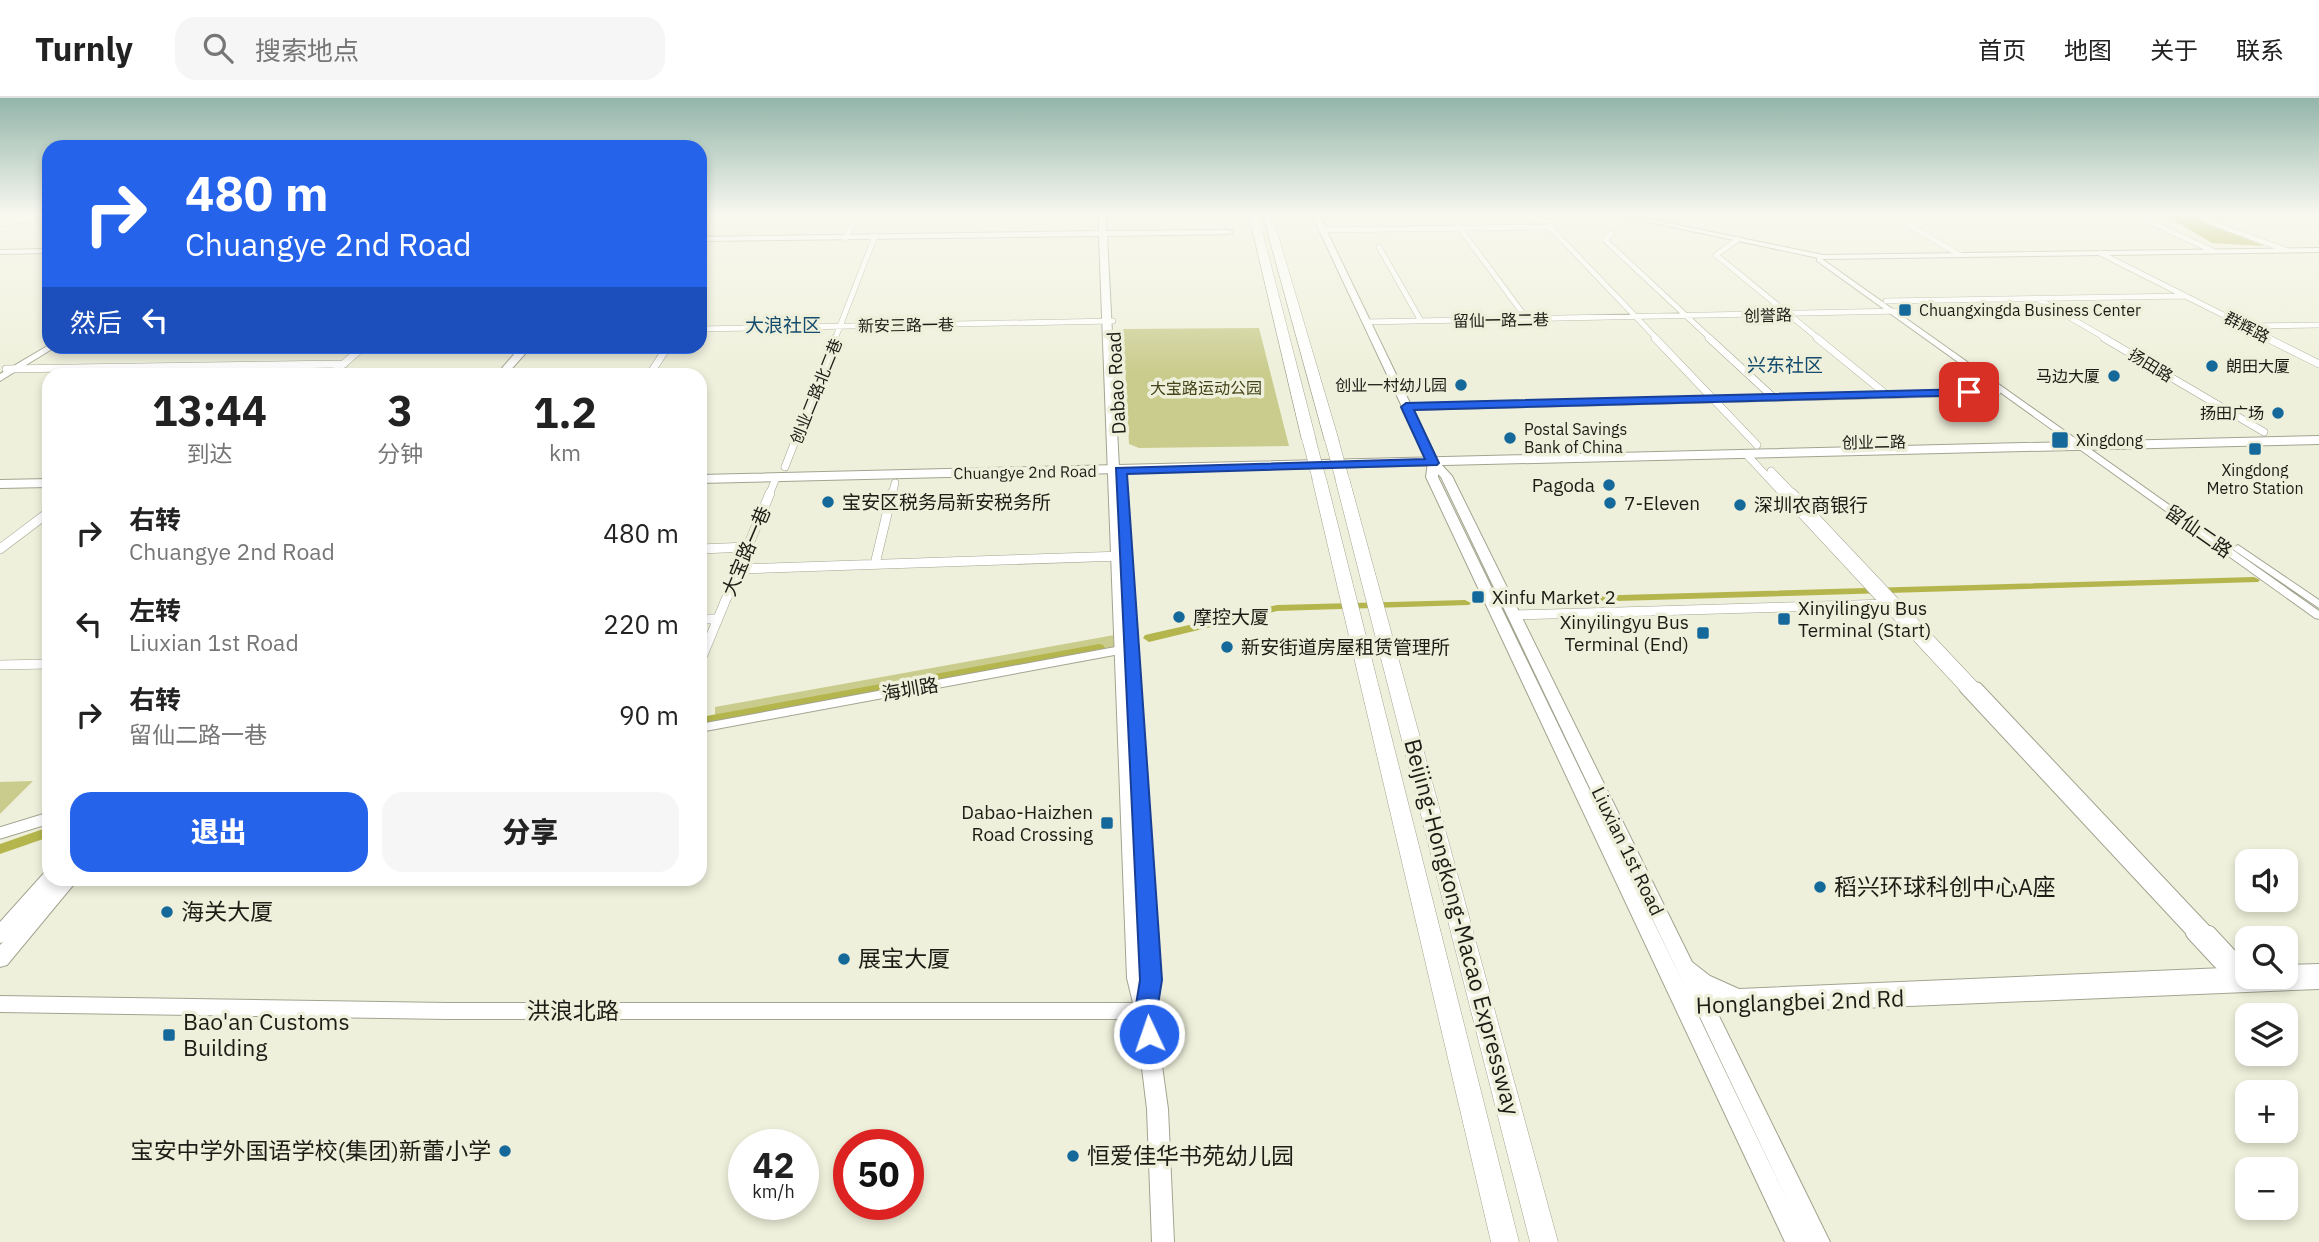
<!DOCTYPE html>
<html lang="zh">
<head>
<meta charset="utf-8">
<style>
	:root { --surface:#fff; --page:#f6f6f6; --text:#222; --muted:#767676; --line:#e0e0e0; --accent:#2563eb }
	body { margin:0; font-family:"IBM Plex Sans","Noto Sans SC",sans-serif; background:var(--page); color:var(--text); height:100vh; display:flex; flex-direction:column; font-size:26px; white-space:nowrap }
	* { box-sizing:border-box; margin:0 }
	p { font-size:23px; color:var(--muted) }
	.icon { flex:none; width:38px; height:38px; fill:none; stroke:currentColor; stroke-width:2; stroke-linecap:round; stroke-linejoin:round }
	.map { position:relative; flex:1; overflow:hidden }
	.sheet { position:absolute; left:42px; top:270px; width:665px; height:518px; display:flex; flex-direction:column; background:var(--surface); border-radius:21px; box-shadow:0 4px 10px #0003 }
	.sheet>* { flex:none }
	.hud { position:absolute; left:42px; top:42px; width:665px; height:214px; border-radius:21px; box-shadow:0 4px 10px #0003; background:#2563eb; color:#fff; overflow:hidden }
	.buttons { position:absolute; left:2235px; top:751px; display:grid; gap:14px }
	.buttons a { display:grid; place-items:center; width:63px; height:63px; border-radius:14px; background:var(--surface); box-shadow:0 4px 10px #0003; font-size:35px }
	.speed { position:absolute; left:728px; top:1031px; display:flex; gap:14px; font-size:35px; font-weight:700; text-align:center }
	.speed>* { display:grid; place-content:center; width:91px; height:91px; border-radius:50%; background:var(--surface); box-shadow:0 4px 10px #0003; line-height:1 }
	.speed small { font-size:18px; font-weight:400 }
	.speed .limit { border:10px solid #d22; background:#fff; color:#111 }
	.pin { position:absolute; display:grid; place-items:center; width:60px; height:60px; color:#fff; margin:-30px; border-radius:14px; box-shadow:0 4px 10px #0006 }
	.me { position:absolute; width:77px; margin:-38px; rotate:357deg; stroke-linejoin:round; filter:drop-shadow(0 0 5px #0008) }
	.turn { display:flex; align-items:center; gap:24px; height:147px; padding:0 28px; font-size:32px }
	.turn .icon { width:91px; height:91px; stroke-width:2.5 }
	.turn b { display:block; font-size:49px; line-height:60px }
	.then { display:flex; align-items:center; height:66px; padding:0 28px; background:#0003; gap:14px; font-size:26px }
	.eta { display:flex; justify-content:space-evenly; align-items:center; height:119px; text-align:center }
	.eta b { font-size:42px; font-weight:800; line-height:49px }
	.primary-button { display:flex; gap:14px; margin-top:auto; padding:14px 28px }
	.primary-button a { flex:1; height:80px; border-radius:21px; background:var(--accent); color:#fff; font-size:28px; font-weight:800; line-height:80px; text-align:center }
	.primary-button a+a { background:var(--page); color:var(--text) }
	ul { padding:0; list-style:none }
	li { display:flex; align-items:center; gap:21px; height:91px; padding:0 28px }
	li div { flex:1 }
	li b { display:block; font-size:26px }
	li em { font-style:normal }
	header { display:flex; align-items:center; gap:42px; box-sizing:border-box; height:98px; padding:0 35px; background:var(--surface); border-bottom:2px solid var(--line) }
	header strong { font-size:33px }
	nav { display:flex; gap:38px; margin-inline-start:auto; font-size:24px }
	.search { width:490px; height:63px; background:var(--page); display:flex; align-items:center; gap:18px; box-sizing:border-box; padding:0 24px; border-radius:21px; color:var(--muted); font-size:26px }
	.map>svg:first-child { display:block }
	.green { fill:#c9cc8c }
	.forest { fill:#afb147 }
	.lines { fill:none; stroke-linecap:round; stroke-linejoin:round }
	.canal { fill:#b4b64d; fill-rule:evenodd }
	.minor-far4-casing { stroke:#a3a490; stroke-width:6 }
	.minor-far3-casing { stroke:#a3a490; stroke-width:8 }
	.minor-far2-casing { stroke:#a3a490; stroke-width:10 }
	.minor-far1-casing { stroke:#a3a490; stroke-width:13 }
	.minor-casing { stroke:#a3a490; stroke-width:16 }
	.tertiary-casing { stroke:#a3a490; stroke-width:2 }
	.secondary-casing { stroke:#a3a490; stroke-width:2 }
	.primary-casing { stroke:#a3a490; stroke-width:2 }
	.motorway-casing { stroke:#a3a490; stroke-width:1 }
	.minor-far4 { stroke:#fff; stroke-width:5 }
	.minor-far3 { stroke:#fff; stroke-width:7 }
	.minor-far2 { stroke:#fff; stroke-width:9 }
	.minor-far1 { stroke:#fff; stroke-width:11 }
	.minor { stroke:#fff; stroke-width:14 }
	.tertiary { fill:#fff; fill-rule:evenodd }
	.secondary { fill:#fff; fill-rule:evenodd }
	.primary { fill:#fff; fill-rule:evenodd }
	.motorway { fill:#fff; fill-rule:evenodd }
	.motorway-bridge-casing { stroke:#a3a490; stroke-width:14; stroke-linecap:butt }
	.motorway-bridge { stroke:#fff; stroke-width:13 }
	.route { fill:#2563eb; stroke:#184099; stroke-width:2 }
	.poi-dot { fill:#15699a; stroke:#eff0db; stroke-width:2.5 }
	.labels { text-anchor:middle; stroke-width:7; stroke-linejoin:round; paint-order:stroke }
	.far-poi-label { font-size:16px; fill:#1d1d16; stroke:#eff0db; text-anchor:start }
	.far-street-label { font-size:16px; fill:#1d1d16; stroke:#eff0db }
	.far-park-label { font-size:16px; fill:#434419; stroke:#eff0db }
	.far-quarter-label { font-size:19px; fill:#154c6e; stroke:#eff0db }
	.street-label { font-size:19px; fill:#1d1d16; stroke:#eff0db }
	.poi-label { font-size:19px; fill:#1d1d16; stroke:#eff0db; text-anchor:start }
	.near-poi-label { font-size:23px; fill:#1d1d16; stroke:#eff0db; text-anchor:start }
	.near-street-label { font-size:23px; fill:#1d1d16; stroke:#eff0db }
</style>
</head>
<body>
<header>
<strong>Turnly</strong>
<div class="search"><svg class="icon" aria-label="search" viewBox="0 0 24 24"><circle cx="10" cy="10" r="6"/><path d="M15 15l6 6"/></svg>搜索地点</div>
<nav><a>首页</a><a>地图</a><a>关于</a><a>联系</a></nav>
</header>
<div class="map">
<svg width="2319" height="1144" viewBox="0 0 2319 1144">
	<rect width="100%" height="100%" fill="#eff0db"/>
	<!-- green -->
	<path class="green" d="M1259,230L1289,348L1139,350L1129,346L1123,231Z
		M1120,536L1121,552L715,630V609Z
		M33,683L0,716V684Z"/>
	<!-- forest -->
	<path class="forest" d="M2165,117H2191L2264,148L2212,145Z"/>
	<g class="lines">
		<!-- canal -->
		<path class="canal" d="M2254,479L2260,482L2258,484L1549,505L1543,502L1549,499Z
			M1465,502L1471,505L1469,507L1277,513L1149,544L1143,540L1145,537L1277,507Z
			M1099,546L1103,547L1105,550L1103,553L700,627L701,619Z
			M49,729V739L0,756V746Z"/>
		<!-- minor-far4 casing -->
		<g class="minor-far4-casing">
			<path id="minor-far4" d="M1450,117L1527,221
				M1518,117L1552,124
				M1568,117L1552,124L1550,129L1657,241
				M1892,117L1960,157
				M2135,117L2213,153
				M2198,117L2209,124L2286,152
				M2308,117L2319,124
				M0,126L42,117
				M1321,132L1550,129
				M1611,136L1605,142L1711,241
				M845,141L857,117
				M1738,141L1716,157L1819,241
				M1379,149L1421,223
				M2100,155L2271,241
				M2038,201L2107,241
				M1886,203L2185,198
				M1366,224L1900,213
				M2248,228L2319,227
				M700,231L1113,223
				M835,241L875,138"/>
		</g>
		<!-- minor-far3 casing -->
		<g class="minor-far3-casing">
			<path id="minor-far3" d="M1655,240L1757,347
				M1709,240L1774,300
				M1817,240L1887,297
				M2104,240L2264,334
				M2267,240L2319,266
				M6,271L344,266
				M332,276L364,248
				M650,276L668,248
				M1406,309L1997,294
				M1747,357L1784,397
				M785,369L835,240
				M1771,373L1794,397
				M769,397L776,380
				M892,397L895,385"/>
		</g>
		<!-- minor-far2 casing -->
		<g class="minor-far2-casing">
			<path id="minor-far2" d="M1783,395L1966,592
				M1792,395L1978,592
				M0,451L49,414
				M700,451L748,449
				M875,466L892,395
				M739,471L1123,458
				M1513,517L1889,506
				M700,521H717
				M700,564L770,395
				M0,567L49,566"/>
		</g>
		<!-- minor-far1 casing -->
		<g class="minor-far1-casing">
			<path id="minor-far1" d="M1965,590L2195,837
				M1977,590L2210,837
				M0,735L49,720"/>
		</g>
		<!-- minor casing -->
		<g class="minor-casing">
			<path id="minor" d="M2193,835L2234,879
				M2209,835L2247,876"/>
		</g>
		<!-- tertiary casing -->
		<g class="tertiary-casing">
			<path id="tertiary" d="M1817,157H1821L1822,161L2319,513V521L2315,520L1817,163Z
				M2238,447L2319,502V510L2234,452L2233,450Z
				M1121,548L1125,549L1127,552L1125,555L700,634V626Z"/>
		</g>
		<!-- secondary casing -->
		<g class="secondary-casing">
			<path id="secondary" d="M1099,117H1106V133L1229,132L1233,134L1229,136L1107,138L1123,447H1129L1131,450L1160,882L1154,910L1168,1011L1174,1144H1152L1147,1011L1136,921H447L0,914V898L447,905H1133L1127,880L1099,138L700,143V139L1099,133Z
				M1312,117H1319L1438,363L1452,378L1692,864L1710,878L1739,891L2247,869V878H2286V867L2319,866V891L1718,916L1830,1144H1807L1805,1140L1807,1144H1785L1426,379L1428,364ZM1438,376L1441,379L1687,893L1438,379ZM1698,917H1699L1790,1108Z
				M1616,117H1629L1823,157L2319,150V154L1823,161Z
				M49,151V155L0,156V152Z
				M49,247V248H57L0,283V276Z"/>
		</g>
		<!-- primary casing -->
		<g class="primary-casing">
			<path id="primary" d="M521,248H532L507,276H497Z
				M2319,338V346L700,385V377Z
				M49,381V389L0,390V382Z
				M49,774V780H79L7,867L0,869V847L3,844L0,845V824L44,775Z"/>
		</g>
		<!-- motorway casing -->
		<g class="motorway-casing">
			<path id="motorway" d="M1249,117H1258L1316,342L1314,345L1309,346L1302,342Z
				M1263,117H1272L1339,343L1337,346L1332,347L1325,343Z
				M1319,376L1326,380L1519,1144H1491L1312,380Z
				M1342,376L1349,380L1558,1144H1530L1335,380Z"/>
		</g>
		<!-- minor-far4 -->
		<use href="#minor-far4" class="minor-far4"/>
		<!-- minor-far3 -->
		<use href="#minor-far3" class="minor-far3"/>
		<!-- minor-far2 -->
		<use href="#minor-far2" class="minor-far2"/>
		<!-- minor-far1 -->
		<use href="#minor-far1" class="minor-far1"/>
		<!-- minor -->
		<use href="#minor" class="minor"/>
		<!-- tertiary -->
		<use href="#tertiary" class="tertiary"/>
		<!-- secondary -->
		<use href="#secondary" class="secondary"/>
		<!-- primary -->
		<use href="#primary" class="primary"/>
		<!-- motorway -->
		<use href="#motorway" class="motorway"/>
		<!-- motorway-bridge casing -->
		<g class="motorway-bridge-casing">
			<path id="motorway-bridge" d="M1309,342L1319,380
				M1332,343L1342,380"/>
		</g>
		<!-- motorway-bridge -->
		<use href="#motorway-bridge" class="motorway-bridge"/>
	</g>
	<!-- sky -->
	<linearGradient id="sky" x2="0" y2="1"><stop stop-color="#93b5aa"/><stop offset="0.42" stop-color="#f8f8ef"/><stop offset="1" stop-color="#f8f8ef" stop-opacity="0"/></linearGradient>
	<rect width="2319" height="277" fill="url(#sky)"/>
	<!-- route -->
	<path class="route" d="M1969,291L1973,292V297L1414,312L1439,365L1437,367L1127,376L1162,882L1157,913L1160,936L1157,942L1149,945L1141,942L1135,913L1140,882L1116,370L1425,361L1401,309L1406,305Z"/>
	<!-- markers -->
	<g class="poi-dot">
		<rect x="1898" y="205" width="14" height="14" rx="3.5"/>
		<circle cx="2212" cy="268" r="7"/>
		<circle cx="2114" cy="278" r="7"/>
		<circle cx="1461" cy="287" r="7"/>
		<circle cx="2278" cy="315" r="7"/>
		<circle cx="1510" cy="340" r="7"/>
		<rect x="2051" y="333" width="18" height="18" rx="3.5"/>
		<rect x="2248" y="344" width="14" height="14" rx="3.5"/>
		<circle cx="1609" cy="387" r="7"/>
		<circle cx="828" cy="404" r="7"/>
		<circle cx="1610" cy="405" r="7"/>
		<circle cx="1740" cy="407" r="7"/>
		<rect x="1471" y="492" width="14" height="14" rx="3.5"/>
		<circle cx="1179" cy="519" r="7"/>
		<rect x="1777" y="514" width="14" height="14" rx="3.5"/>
		<rect x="1696" y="528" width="14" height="14" rx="3.5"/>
		<circle cx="1227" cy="549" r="7"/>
		<rect x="1100" y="718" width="14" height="14" rx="3.5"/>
		<circle cx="1820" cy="789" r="7"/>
		<circle cx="167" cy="814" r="7"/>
		<circle cx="844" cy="861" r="7"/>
		<rect x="162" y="930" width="14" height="14" rx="3.5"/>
		<circle cx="505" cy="1053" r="7"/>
		<circle cx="1073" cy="1058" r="7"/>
	</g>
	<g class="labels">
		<!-- far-poi labels -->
		<g class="far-poi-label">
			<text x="1919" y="218">Chuangxingda Business Center</text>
			<text x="2226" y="274">朗田大厦</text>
			<text x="2100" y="284" text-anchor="end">马边大厦</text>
			<text x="1447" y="293" text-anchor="end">创业一村幼儿园</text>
			<text x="2264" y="321" text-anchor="end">扬田广场</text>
			<text x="1524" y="337">Postal Savings<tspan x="1524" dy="18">Bank of China</tspan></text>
			<text x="2076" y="348">Xingdong</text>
			<text x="2255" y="378" text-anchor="middle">Xingdong<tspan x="2255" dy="18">Metro Station</tspan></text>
		</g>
		<!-- far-street labels -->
		<g class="far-street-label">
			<text transform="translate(1768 217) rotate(-1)" y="6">创誉路</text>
			<text transform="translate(1501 222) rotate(-1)" y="6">留仙一路二巷</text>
			<text transform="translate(906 227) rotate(-1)" y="6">新安三路一巷</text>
			<text transform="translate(2247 229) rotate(27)" y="6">群辉路</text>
			<text transform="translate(2151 267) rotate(31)" y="6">扬田路</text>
			<text transform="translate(816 293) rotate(-68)" y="6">创业二路北二巷</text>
			<text transform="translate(1874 344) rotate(-1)" y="6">创业二路</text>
			<text transform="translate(1025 374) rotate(-1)" y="6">Chuangye 2nd Road</text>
		</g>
		<!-- far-park labels -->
		<g class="far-park-label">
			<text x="1206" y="296">大宝路运动公园</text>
		</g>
		<!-- far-quarter labels -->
		<g class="far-quarter-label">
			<text x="783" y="234">大浪社区</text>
			<text x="1785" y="274">兴东社区</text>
		</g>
		<!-- street labels -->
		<g class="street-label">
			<text transform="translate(1116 285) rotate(-93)" y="7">Dabao Road</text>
			<text transform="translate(2199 433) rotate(35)" y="7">留仙二路</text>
			<text transform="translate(746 453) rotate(-67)" y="7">大宝路一巷</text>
			<text transform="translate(910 591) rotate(-10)" y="7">海圳路</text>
			<text transform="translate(1628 753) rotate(64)" y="7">Liuxian 1st Road</text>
		</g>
		<!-- poi labels -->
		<g class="poi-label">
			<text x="1595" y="394" text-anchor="end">Pagoda</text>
			<text x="842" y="411">宝安区税务局新安税务所</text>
			<text x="1624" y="412">7-Eleven</text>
			<text x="1754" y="414">深圳农商银行</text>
			<text x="1492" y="506">Xinfu Market 2</text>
			<text x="1798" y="517">Xinyilingyu Bus<tspan x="1798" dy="22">Terminal (Start)</tspan></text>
			<text x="1193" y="526">摩控大厦</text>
			<text x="1689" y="531" text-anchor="end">Xinyilingyu Bus<tspan x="1689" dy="22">Terminal (End)</tspan></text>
			<text x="1241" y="556">新安街道房屋租赁管理所</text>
			<text x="1093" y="721" text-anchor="end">Dabao-Haizhen<tspan x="1093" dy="22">Road Crossing</tspan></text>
		</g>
		<!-- near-poi labels -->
		<g class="near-poi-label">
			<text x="1834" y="797">稻兴环球科创中心A座</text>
			<text x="181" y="822">海关大厦</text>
			<text x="858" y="869">展宝大厦</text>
			<text x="183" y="932">Bao'an Customs<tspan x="183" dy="26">Building</tspan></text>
			<text x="491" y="1061" text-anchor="end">宝安中学外国语学校(集团)新蕾小学</text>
			<text x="1087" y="1066">恒爱佳华书苑幼儿园</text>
		</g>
		<!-- near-street labels -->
		<g class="near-street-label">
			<text transform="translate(1462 829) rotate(75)" y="8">Beijing-Hongkong-Macao Expressway</text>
			<text transform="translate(1800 904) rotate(-2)" y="8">Honglangbei 2nd Rd</text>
			<text x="573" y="921">洪浪北路</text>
		</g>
	</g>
</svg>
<div class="buttons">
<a><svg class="icon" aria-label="sound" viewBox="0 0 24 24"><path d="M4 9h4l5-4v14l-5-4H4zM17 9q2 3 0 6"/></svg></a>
<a><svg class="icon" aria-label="search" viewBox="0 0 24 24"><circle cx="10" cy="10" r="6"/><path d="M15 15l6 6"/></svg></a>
<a><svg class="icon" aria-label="layers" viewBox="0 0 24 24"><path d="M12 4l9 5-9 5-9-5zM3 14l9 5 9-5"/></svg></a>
<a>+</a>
<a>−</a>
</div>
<div class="speed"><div>42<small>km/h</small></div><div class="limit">50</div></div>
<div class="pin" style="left:1969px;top:294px;background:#d93025"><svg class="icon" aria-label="arrive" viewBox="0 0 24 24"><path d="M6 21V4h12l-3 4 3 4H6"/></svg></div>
<svg class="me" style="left:1149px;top:936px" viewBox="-20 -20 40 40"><circle r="17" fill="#2563eb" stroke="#fff" stroke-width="3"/><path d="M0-11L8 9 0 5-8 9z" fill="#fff"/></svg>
<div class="hud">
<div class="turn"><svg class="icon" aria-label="right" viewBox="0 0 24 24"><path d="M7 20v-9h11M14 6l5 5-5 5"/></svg><div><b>480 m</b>Chuangye 2nd Road</div></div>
<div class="then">然后<svg class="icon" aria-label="left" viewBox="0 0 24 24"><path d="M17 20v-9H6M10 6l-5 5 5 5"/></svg></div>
</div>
<section class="sheet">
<div class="eta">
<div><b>13:44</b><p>到达</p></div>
<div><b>3</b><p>分钟</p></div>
<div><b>1.2</b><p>km</p></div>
</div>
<ul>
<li><svg class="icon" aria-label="right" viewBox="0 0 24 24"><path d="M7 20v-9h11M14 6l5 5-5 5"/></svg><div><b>右转</b><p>Chuangye 2nd Road</p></div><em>480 m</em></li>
<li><svg class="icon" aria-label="left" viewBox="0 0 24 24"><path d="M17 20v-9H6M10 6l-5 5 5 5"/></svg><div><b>左转</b><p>Liuxian 1st Road</p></div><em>220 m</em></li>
<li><svg class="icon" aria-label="right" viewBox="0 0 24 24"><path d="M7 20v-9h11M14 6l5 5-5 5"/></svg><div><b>右转</b><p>留仙二路一巷</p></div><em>90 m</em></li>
</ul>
<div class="primary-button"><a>退出</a><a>分享</a></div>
</section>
</div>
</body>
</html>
